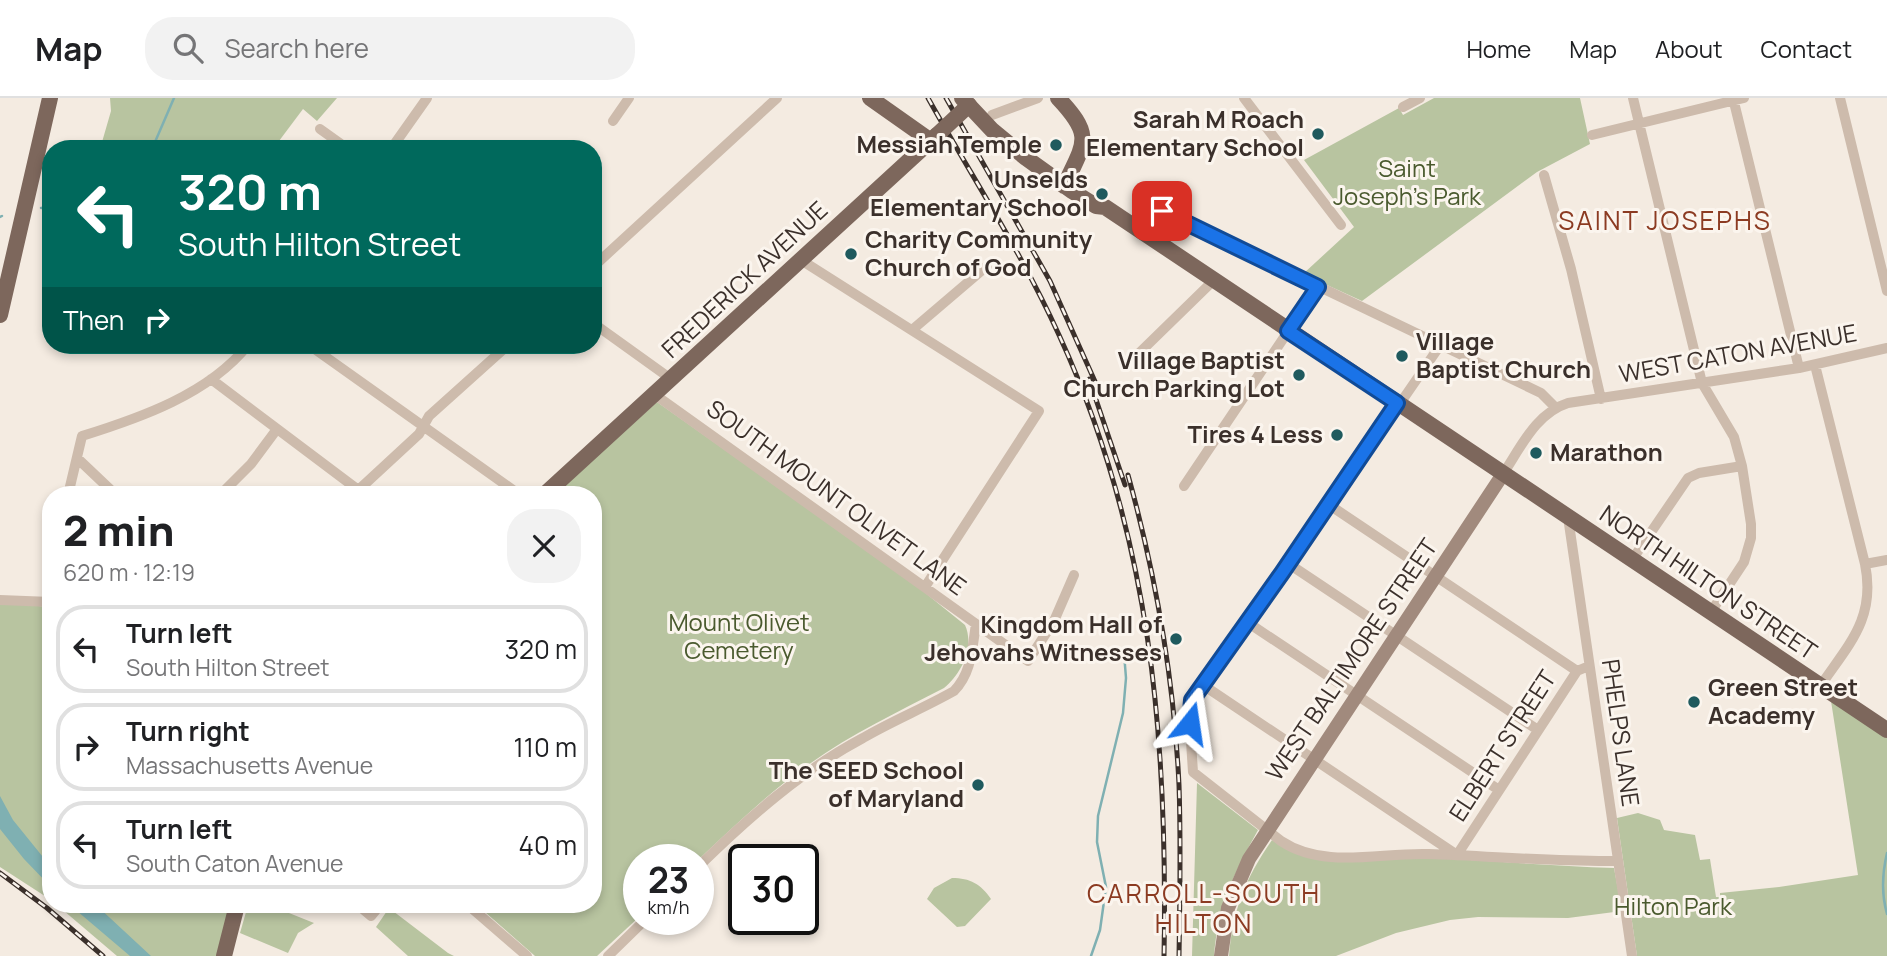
<!DOCTYPE html>
<html lang="en">
<head>
<meta charset="utf-8">
<style>
	:root { --surface:#fff; --page:#f2f2f2; --text:#202124; --muted:#757577; --line:#e0e0e0 }
	body { margin:0; font-family:Manrope,sans-serif; background:var(--page); color:var(--text); height:100vh; display:flex; flex-direction:column; font-size:26px; white-space:nowrap }
	* { box-sizing:border-box; margin:0 }
	p { font-size:23px; color:var(--muted) }
	.icon { flex:none; width:38px; height:38px; fill:none; stroke:currentColor; stroke-width:2; stroke-linecap:round; stroke-linejoin:round }
	.map { position:relative; flex:1; overflow:hidden }
	.drawer { position:absolute; left:42px; top:388px; width:560px; height:427px; display:flex; flex-direction:column; background:var(--surface); border-radius:28px; box-shadow:0 4px 10px #0003 }
	.drawer>* { flex:none }
	.banner { position:absolute; left:42px; top:42px; width:560px; height:214px; border-radius:28px; box-shadow:0 4px 10px #0003; background:#00695c; color:#fff; overflow:hidden }
	.speed { position:absolute; left:623px; top:746px; display:flex; gap:14px; font-size:35px; font-weight:700; text-align:center }
	.speed>* { display:grid; place-content:center; width:91px; height:91px; border-radius:50%; background:var(--surface); box-shadow:0 4px 10px #0003; line-height:1 }
	.speed small { font-size:18px; font-weight:400 }
	.speed .limit { border:4px solid #111; border-radius:10px; background:#fff; color:#111 }
	.pin { position:absolute; display:grid; place-items:center; width:60px; height:60px; color:#fff; margin:-30px; border-radius:14px; box-shadow:0 4px 10px #0006 }
	.me { position:absolute; width:77px; margin:-38px; rotate:15deg; stroke-linejoin:round; filter:drop-shadow(0 0 5px #0008) }
	.turn { display:flex; align-items:center; gap:24px; height:147px; padding:0 21px; font-size:32px }
	.turn .icon { width:91px; height:91px; stroke-width:2.5 }
	.turn b { display:block; font-size:49px; line-height:60px }
	.then { display:flex; align-items:center; height:66px; padding:0 21px; background:#0003; gap:14px; font-size:26px }
	.round { display:grid; place-items:center; flex:none; width:74px; height:74px; border-radius:28px; background:var(--page) }
	.summary { display:flex; align-items:center; justify-content:space-between; height:119px; padding:0 21px }
	h1 { font-size:42px; font-weight:800; line-height:52px }
	ul { padding:0; list-style:none }
	li { display:flex; align-items:center; gap:21px; height:88px; margin:0 14px 10px; padding:0 7px; border:4px solid var(--line); border-radius:28px }
	li div { flex:1 }
	li b { display:block; font-size:26px }
	li em { font-style:normal }
	header { display:flex; align-items:center; gap:42px; box-sizing:border-box; height:98px; padding:0 35px; background:var(--surface); border-bottom:2px solid var(--line) }
	header strong { font-size:33px }
	nav { display:flex; gap:38px; margin-inline-start:auto; font-size:24px }
	.search { width:490px; height:63px; background:var(--page); display:flex; align-items:center; gap:18px; box-sizing:border-box; padding:0 24px; border-radius:28px; color:var(--muted); font-size:26px }
	.map>svg:first-child { display:block }
	.green { fill:#b8c4a0 }
	.water { fill:#7fb0b2 }
	.lines { fill:none; stroke-linecap:round; stroke-linejoin:round }
	.stream { stroke:#7fb0b2; stroke-width:2.5 }
	.street { stroke:#cdbbac; stroke-width:10 }
	.secondary { stroke:#a18a7d; stroke-width:14 }
	.primary { stroke:#7d675c; stroke-width:16 }
	.rail-casing { stroke:#3b302b; stroke-width:5 }
	.rail { stroke:#fbf5ee; stroke-width:2.5; stroke-dasharray:8; stroke-linecap:butt }
	.primary-bridge { stroke:#7d675c; stroke-width:16 }
	.route-casing { stroke:#114b97; stroke-width:18 }
	.route { stroke:#1a73e8; stroke-width:12 }
	.poi-dot { fill:#1f5a5e; stroke:#fbf5ee; stroke-width:2.5 }
	.labels { text-anchor:middle; stroke-width:6; stroke-linejoin:round; paint-order:stroke }
	.poi-label { font-size:24px; font-weight:bold; fill:#3b302b; stroke:#fbf5ee; text-anchor:end }
	.park-label { font-size:24px; fill:#4a5a2e; stroke:#fbf5ee }
	.street-label { font-size:24px; fill:#3b302b; stroke:#fbf5ee }
	.neighbourhood-label { font-size:26px; letter-spacing:2px; fill:#8c3b22; stroke:#fbf5ee }
</style>
</head>
<body>
<header>
<strong>Map</strong>
<div class="search"><svg class="icon" aria-label="search" viewBox="0 0 24 24"><circle cx="10" cy="10" r="6"/><path d="M15 15l6 6"/></svg>Search here</div>
<nav><a>Home</a><a>Map</a><a>About</a><a>Contact</a></nav>
</header>
<div class="map">
<svg width="1887" height="858" viewBox="0 0 1887 858">
	<rect width="100%" height="100%" fill="#f4ebe1"/>
	<!-- green -->
	<path class="green" d="M110,0H337L317,23L303,11L273,51H100L111,13Z
		M1434,0H1580L1590,46L1537,74L1362,203L1303,176L1354,129L1304,62L1399,10L1403,17Z
		M657,304L908,481L965,527C975,549 961,576 944,590C898,614 851,636 808,667C768,695 734,729 698,762L639,761V819L597,858H535L477,807H593V397H554Z
		M0,505L51,509V802L0,769Z
		M1831,603L1887,640V858H1637L1617,720L1638,715L1660,722L1664,732L1695,737L1700,762L1710,761L1716,799H1720V795L1779,789L1858,777Z
		M1197,685L1258,732C1234,775 1218,808 1214,858H1192Z
		M1272,742C1324,777 1375,758 1433,760C1493,763 1554,768 1614,770L1622,813L1568,820L1478,819L1450,822L1396,835L1336,858H1229C1233,811 1245,781 1272,742Z
		M952,780C970,780 981,786 991,801L965,828L957,829L927,801L934,790Z
		M57,807H231L217,858H117Z
		M248,807H269L314,825L298,835L288,855L240,835Z
		M389,810L448,855L454,858H408L376,829Z"/>
	<!-- water -->
	<path class="water" d="M0,698L13,722L51,769V789L24,761L0,731Z
		M70,807H96L151,858H130Z"/>
	<g class="lines">
		<!-- stream -->
		<path class="stream" d="M152,51L174,0
			M41,110L51,109
			M0,119L2,118
			M1887,755C1882,776 1881,795 1887,816
			M1091,858L1100,832L1106,789L1097,744L1098,718L1123,615L1126,580L1124,555"/>
		<!-- street -->
		<path class="street" d="M1244,0L1341,127
			M1633,0L1702,285L1734,339L1742,368L1751,426V440L1744,464L1711,514
			M1733,0L1799,270
			M1840,0L1887,193
			M1403,9L1420,0
			M992,17L1038,0
			M613,23L629,0
			M320,31L348,51
			M1592,37L1744,0
			M391,51L427,0
			M1544,77L1571,171L1601,301
			M1131,128L1146,109L1157,111L1541,295L1555,309
			M801,162L1039,313L925,489
			M593,169L777,0
			M593,225L671,281
			M912,232L987,168
			M309,247L520,397
			M1132,262L1213,183
			M1815,267L1865,466C1876,520 1849,546 1821,587
			M211,281L365,397
			M654,296L1028,563L1054,523L1074,477
			M1397,305L1289,466L1192,602L1189,613L1193,674L1281,743C1325,772 1380,754 1429,756C1492,758 1554,764 1618,763
			M1399,307L1441,246
			M77,360L116,397
			M1503,376C1521,349 1536,315 1568,305L1799,270L1887,250
			M1184,388L1318,189
			M68,397L82,338C140,320 209,296 248,247
			M220,397L251,366L277,331
			M353,397L419,336L429,318L508,247
			M1328,406L1577,573
			M1568,419L1632,858
			M1632,462L1688,380L1699,375L1742,368
			M1289,466L1538,632
			M1865,466L1887,462
			M0,502L51,504
			M1247,524L1499,692
			M1203,587L1457,757L1577,573L1589,568
			M698,769C748,720 801,673 863,640C892,623 924,610 954,593C972,575 972,550 976,526
			M358,807L371,818L380,807
			M468,807L527,858
			M608,858L646,821"/>
		<!-- secondary -->
		<path class="secondary" d="M1221,858L1228,810L1249,761L1503,376"/>
		<!-- primary -->
		<path class="primary" d="M870,0L931,43
			M962,0L992,32L1026,60L1072,93L1096,108L1105,109L1887,632
			M1058,0C1094,38 1085,44 1064,88
			M0,217L50,0
			M544,397L937,37
			M224,858L237,807"/>
		<!-- rail casing -->
		<g class="rail-casing">
			<path id="rail" d="M928,0C972,79 1022,155 1059,237C1151,437 1168,640 1164,858
				M946,0L1050,183L1097,288
				M1089,281L1125,387
				M1128,377C1156,478 1174,582 1179,687C1181,744 1180,801 1179,858
				M0,775L47,810L103,858"/>
		</g>
		<!-- rail -->
		<use href="#rail" class="rail"/>
		<!-- primary-bridge -->
		<path class="primary-bridge" d="M937,37L969,7"/>
	</g>
	<g class="lines">
		<!-- route casing -->
		<g class="route-casing">
			<path id="route" d="M1162,113L1318,189L1288,233L1397,305L1282,475L1192,602L1190,625"/>
		</g>
		<!-- route -->
		<use href="#route" class="route"/>
	</g>
	<!-- markers -->
	<g class="poi-dot">
		<circle cx="1318" cy="36" r="7"/>
		<circle cx="1056" cy="47" r="7"/>
		<circle cx="1102" cy="96" r="7"/>
		<circle cx="851" cy="156" r="7"/>
		<circle cx="1402" cy="258" r="7"/>
		<circle cx="1299" cy="277" r="7"/>
		<circle cx="1337" cy="337" r="7"/>
		<circle cx="1536" cy="355" r="7"/>
		<circle cx="1176" cy="541" r="7"/>
		<circle cx="1694" cy="604" r="7"/>
		<circle cx="978" cy="687" r="7"/>
	</g>
	<g class="labels">
		<!-- poi labels -->
		<g class="poi-label">
			<text x="1304" y="30">Sarah M Roach<tspan x="1304" dy="28">Elementary School</tspan></text>
			<text x="1042" y="55">Messiah Temple</text>
			<text x="1088" y="90">Unselds<tspan x="1088" dy="28">Elementary School</tspan></text>
			<text x="865" y="150" text-anchor="start">Charity Community<tspan x="865" dy="28">Church of God</tspan></text>
			<text x="1416" y="252" text-anchor="start">Village<tspan x="1416" dy="28">Baptist Church</tspan></text>
			<text x="1285" y="271">Village Baptist<tspan x="1285" dy="28">Church Parking Lot</tspan></text>
			<text x="1323" y="345">Tires 4 Less</text>
			<text x="1550" y="363" text-anchor="start">Marathon</text>
			<text x="1162" y="535">Kingdom Hall of<tspan x="1162" dy="28">Jehovahs Witnesses</tspan></text>
			<text x="1708" y="598" text-anchor="start">Green Street<tspan x="1708" dy="28">Academy</tspan></text>
			<text x="964" y="681">The SEED School<tspan x="964" dy="28">of Maryland</tspan></text>
		</g>
		<!-- park labels -->
		<g class="park-label">
			<text x="1407" y="79">Saint<tspan x="1407" dy="28">Joseph's Park</tspan></text>
			<text x="739" y="533">Mount Olivet<tspan x="739" dy="28">Cemetery</tspan></text>
			<text x="1673" y="817">Hilton Park</text>
		</g>
		<!-- street labels -->
		<g class="street-label">
			<text transform="translate(745 182) rotate(-43)" y="8">FREDERICK AVENUE</text>
			<text transform="translate(1738 256) rotate(-10)" y="8">WEST CATON AVENUE</text>
			<text transform="translate(836 400) rotate(36)" y="8">SOUTH MOUNT OLIVET LANE</text>
			<text transform="translate(1708 485) rotate(34)" y="8">NORTH HILTON STREET</text>
			<text transform="translate(1352 562) rotate(-56)" y="8">WEST BALTIMORE STREET</text>
			<text transform="translate(1620 635) rotate(82)" y="8">PHELPS LANE</text>
			<text transform="translate(1503 648) rotate(-57)" y="8">ELBERT STREET</text>
		</g>
		<!-- neighbourhood labels -->
		<g class="neighbourhood-label">
			<text x="1665" y="132">SAINT JOSEPHS</text>
			<text x="1204" y="805">CARROLL-SOUTH<tspan x="1204" dy="30">HILTON</tspan></text>
		</g>
	</g>
</svg>
<div class="speed"><div>23<small>km/h</small></div><div class="limit">30</div></div>
<div class="pin" style="left:1162px;top:113px;background:#d93025"><svg class="icon" aria-label="arrive" viewBox="0 0 24 24"><path d="M6 21V4h12l-3 4 3 4H6"/></svg></div>
<svg class="me" style="left:1190px;top:625px" viewBox="-20 -20 40 40"><path d="M0-17L14 15 0 8-14 15z" fill="#1a73e8" stroke="#fff" stroke-width="4"/></svg>
<div class="banner">
<div class="turn"><svg class="icon" aria-label="left" viewBox="0 0 24 24"><path d="M17 20v-9H6M10 6l-5 5 5 5"/></svg><div><b>320 m</b>South Hilton Street</div></div>
<div class="then">Then<svg class="icon" aria-label="right" viewBox="0 0 24 24"><path d="M7 20v-9h11M14 6l5 5-5 5"/></svg></div>
</div>
<section class="drawer">
<div class="summary"><div><h1>2 min</h1><p>620 m · 12:19</p></div><a class="round"><svg class="icon" aria-label="close" viewBox="0 0 24 24"><path d="M6 6l12 12M18 6L6 18"/></svg></a></div>
<ul>
<li><svg class="icon" aria-label="left" viewBox="0 0 24 24"><path d="M17 20v-9H6M10 6l-5 5 5 5"/></svg><div><b>Turn left</b><p>South Hilton Street</p></div><em>320 m</em></li>
<li><svg class="icon" aria-label="right" viewBox="0 0 24 24"><path d="M7 20v-9h11M14 6l5 5-5 5"/></svg><div><b>Turn right</b><p>Massachusetts Avenue</p></div><em>110 m</em></li>
<li><svg class="icon" aria-label="left" viewBox="0 0 24 24"><path d="M17 20v-9H6M10 6l-5 5 5 5"/></svg><div><b>Turn left</b><p>South Caton Avenue</p></div><em>40 m</em></li>
</ul>
</section>
</div>
</body>
</html>
